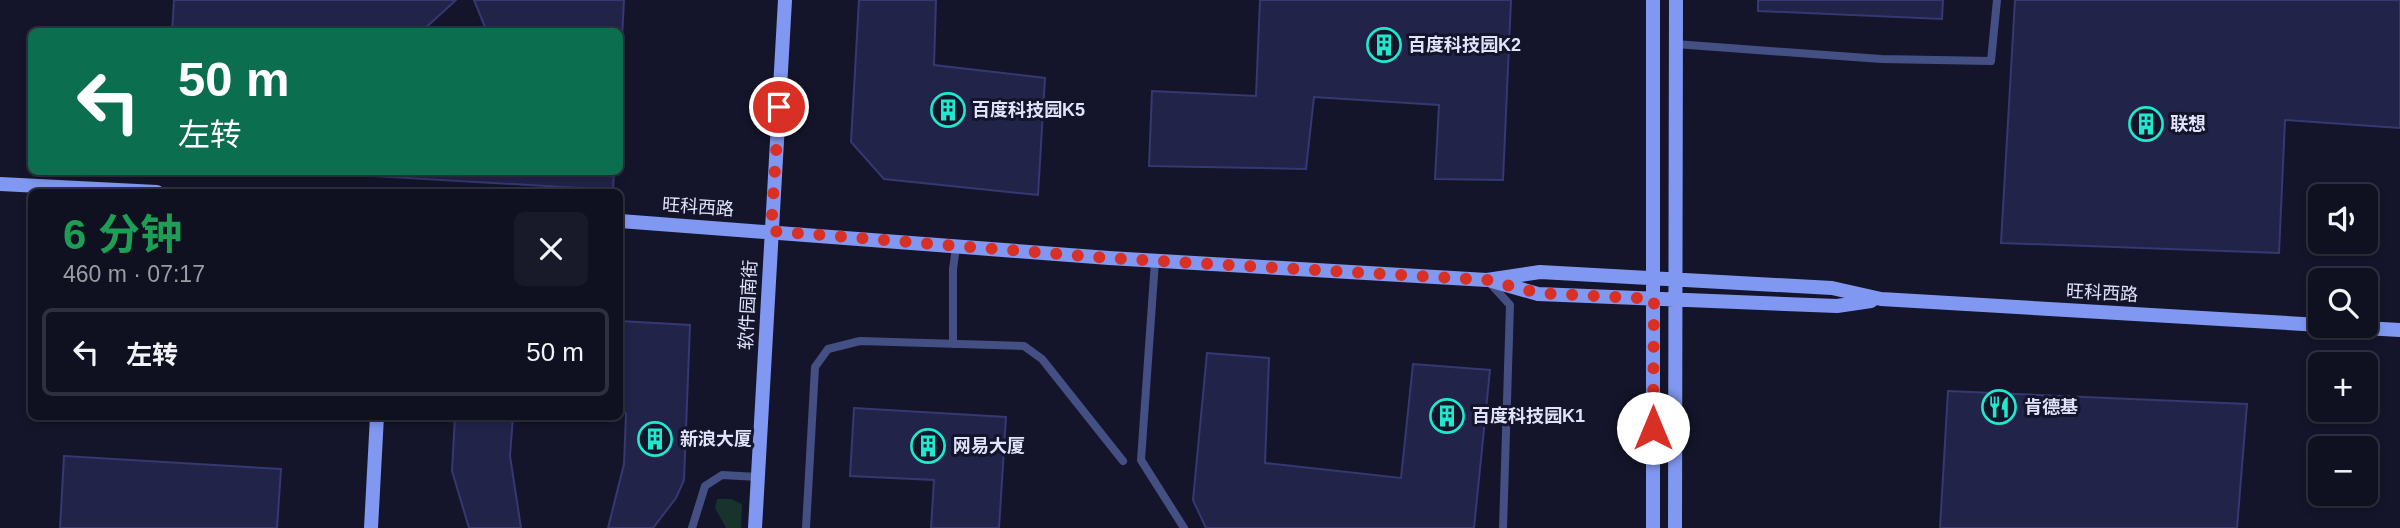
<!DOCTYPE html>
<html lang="zh">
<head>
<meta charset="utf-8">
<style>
	:root { --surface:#0f1020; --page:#181929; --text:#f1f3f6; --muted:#9b9da5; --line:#2f303e }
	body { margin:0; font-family:Helvetica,"Noto Sans SC",sans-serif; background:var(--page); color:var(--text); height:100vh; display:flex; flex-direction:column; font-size:26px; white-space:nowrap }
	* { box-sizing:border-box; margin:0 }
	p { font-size:23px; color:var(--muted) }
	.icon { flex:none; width:38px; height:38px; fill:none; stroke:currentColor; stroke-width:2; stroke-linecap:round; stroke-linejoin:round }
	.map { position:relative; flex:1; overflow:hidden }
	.details { position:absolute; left:28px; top:189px; width:595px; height:231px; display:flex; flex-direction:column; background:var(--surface); border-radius:10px; box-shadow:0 4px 10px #0003,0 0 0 2px var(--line) }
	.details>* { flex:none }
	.top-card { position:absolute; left:28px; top:28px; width:595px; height:147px; border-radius:10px; box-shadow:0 4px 10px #0003,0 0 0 2px var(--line); background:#0b6e4f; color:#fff; overflow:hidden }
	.buttons { position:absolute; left:2308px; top:184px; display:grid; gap:14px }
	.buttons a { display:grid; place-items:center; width:70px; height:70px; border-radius:10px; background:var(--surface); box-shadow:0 4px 10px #0003,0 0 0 2px var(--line); font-size:35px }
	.pin { position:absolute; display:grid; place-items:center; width:60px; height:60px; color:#fff; margin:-30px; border:4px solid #fff; border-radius:50%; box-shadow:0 2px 7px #0007 }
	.me { position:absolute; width:77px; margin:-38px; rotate:0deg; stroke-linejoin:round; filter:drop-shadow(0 0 5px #0008) }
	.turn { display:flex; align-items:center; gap:24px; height:147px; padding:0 35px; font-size:32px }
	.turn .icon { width:91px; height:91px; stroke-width:2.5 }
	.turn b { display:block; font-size:49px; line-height:60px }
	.round { display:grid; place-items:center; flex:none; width:74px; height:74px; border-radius:10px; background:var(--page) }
	.overview { display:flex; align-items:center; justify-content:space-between; height:119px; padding:0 35px }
	h1 { font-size:42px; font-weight:700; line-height:52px; color:#1e9e55 }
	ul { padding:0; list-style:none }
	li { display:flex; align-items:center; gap:21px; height:88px; margin:0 14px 10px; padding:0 21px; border:4px solid var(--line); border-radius:10px }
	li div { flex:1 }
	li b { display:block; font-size:26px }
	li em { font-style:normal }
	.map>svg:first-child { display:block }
	.green { fill:#17332c }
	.building { fill:#222349; stroke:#363872; stroke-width:2 }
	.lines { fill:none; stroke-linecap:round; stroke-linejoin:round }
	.lane { stroke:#445084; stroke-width:8 }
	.secondary { stroke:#8098f2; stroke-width:14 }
	.route { stroke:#d93025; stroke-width:12; stroke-dasharray:0 21.6 }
	.labels { text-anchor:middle; stroke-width:6; stroke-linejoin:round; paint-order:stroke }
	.poi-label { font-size:18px; font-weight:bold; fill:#e0e3fc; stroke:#14152a; text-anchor:start }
	.street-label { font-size:18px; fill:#e0e3fc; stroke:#14152a }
</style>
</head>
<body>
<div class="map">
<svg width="2400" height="528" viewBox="0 0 2400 528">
	<rect width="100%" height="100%" fill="#14152a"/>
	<!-- green -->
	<path class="green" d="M717,499H731L742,504L741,528H726L715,508Z"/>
	<!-- building -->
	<path class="building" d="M174,0H456L421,32H172Z
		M474,0H624L620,76V32H487Z
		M859,0H936L934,65L1045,78L1038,195L884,179L851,142Z
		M1260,0H1511L1503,180L1435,179L1439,105L1314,97L1306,169L1149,166L1152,91L1256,96Z
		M1758,0H1943L1942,19L1758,11Z
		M2015,0H2400V128L2285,120L2279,253L2001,243Z
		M305,172H614L613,190Z
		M620,321L690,325L684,480L676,498L653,528H608L624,464L626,414L620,406Z
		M1207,353L1269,358L1265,463L1401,478L1413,364L1490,370L1474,528H1206L1193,500Z
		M1948,391L2247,404L2237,528H1940Z
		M854,408L1006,417L999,528H931L934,480L850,476Z
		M455,416H513L510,456L521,528H469L452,471Z
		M64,456L281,469L277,528H60Z"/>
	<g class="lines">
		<!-- lane -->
		<path class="lane" d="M1675,44L1881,59L1991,61L1997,0
			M1155,261L1141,460L1184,528
			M1490,283L1510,305L1503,528
			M953,344V269L956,247
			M692,528L705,486L722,475L758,477
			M806,528L815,367L828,349L860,341L1024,346L1042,359L1123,461"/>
		<!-- secondary -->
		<path class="secondary" d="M1653,0V528
			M0,184L157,192
			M620,221L1109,258L1487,280L1540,272L1832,288L1881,299L2320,325
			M1492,281L1538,294L1837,306L1871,301
			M2329,326L2400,330
			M371,528L377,416
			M755,528L785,0
			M1675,528L1676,0"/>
	</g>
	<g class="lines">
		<!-- route -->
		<path class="route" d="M779,107L771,231L1109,258L1487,280L1538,293L1654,299L1653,428"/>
	</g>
	<!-- icons -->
	<defs>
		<g id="building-ring" transform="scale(1.75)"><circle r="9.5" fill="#14152a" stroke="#1fe8cd" stroke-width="1.5"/><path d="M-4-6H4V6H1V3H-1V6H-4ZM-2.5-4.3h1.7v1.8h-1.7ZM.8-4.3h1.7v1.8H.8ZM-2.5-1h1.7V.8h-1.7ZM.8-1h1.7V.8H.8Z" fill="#1fe8cd"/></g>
		<g id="restaurant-ring" transform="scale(1.75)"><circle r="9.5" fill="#14152a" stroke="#1fe8cd" stroke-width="1.5"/><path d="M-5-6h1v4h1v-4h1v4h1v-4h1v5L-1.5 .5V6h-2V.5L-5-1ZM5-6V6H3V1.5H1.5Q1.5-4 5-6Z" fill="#1fe8cd"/></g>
	</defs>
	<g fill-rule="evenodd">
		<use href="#building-ring" x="1384" y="45"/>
		<use href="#building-ring" x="948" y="110"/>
		<use href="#building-ring" x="2146" y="124"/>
		<use href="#restaurant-ring" x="1999" y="407"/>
		<use href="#building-ring" x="1447" y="416"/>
		<use href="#building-ring" x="655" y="439"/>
		<use href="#building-ring" x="928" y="446"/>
	</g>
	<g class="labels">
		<!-- poi labels -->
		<g class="poi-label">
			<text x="1408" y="51">百度科技园K2</text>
			<text x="972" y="116">百度科技园K5</text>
			<text x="2170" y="130">联想</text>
			<text x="2024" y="413">肯德基</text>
			<text x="1472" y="422">百度科技园K1</text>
			<text x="680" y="445">新浪大厦</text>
			<text x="953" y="452">网易大厦</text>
		</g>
		<!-- street labels -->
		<g class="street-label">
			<text transform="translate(698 207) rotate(4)" y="6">旺科西路</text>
			<text transform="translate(2102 293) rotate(3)" y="6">旺科西路</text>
			<text transform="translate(748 305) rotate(-87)" y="6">软件园南街</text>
		</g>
	</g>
</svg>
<div class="buttons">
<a><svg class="icon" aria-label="sound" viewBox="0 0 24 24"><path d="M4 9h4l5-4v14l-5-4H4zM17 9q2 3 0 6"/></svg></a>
<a><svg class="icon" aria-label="search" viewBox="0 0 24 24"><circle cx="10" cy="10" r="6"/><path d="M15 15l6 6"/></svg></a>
<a>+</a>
<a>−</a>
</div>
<div class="pin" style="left:779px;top:107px;background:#d93025"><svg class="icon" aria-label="arrive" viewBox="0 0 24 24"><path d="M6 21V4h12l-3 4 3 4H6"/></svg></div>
<svg class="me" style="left:1653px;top:428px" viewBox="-20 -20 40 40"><circle r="19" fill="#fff"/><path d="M0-13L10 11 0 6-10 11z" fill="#d93025"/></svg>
<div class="top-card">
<div class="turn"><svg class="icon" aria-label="left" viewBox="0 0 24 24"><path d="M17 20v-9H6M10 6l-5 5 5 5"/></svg><div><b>50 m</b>左转</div></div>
</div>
<section class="details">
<div class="overview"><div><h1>6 分钟</h1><p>460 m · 07:17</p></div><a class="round"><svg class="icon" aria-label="close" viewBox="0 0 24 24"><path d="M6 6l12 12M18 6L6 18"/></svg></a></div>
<ul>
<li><svg class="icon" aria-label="left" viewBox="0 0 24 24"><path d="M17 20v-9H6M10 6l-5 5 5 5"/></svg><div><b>左转</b></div><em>50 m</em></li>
</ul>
</section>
</div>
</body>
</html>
